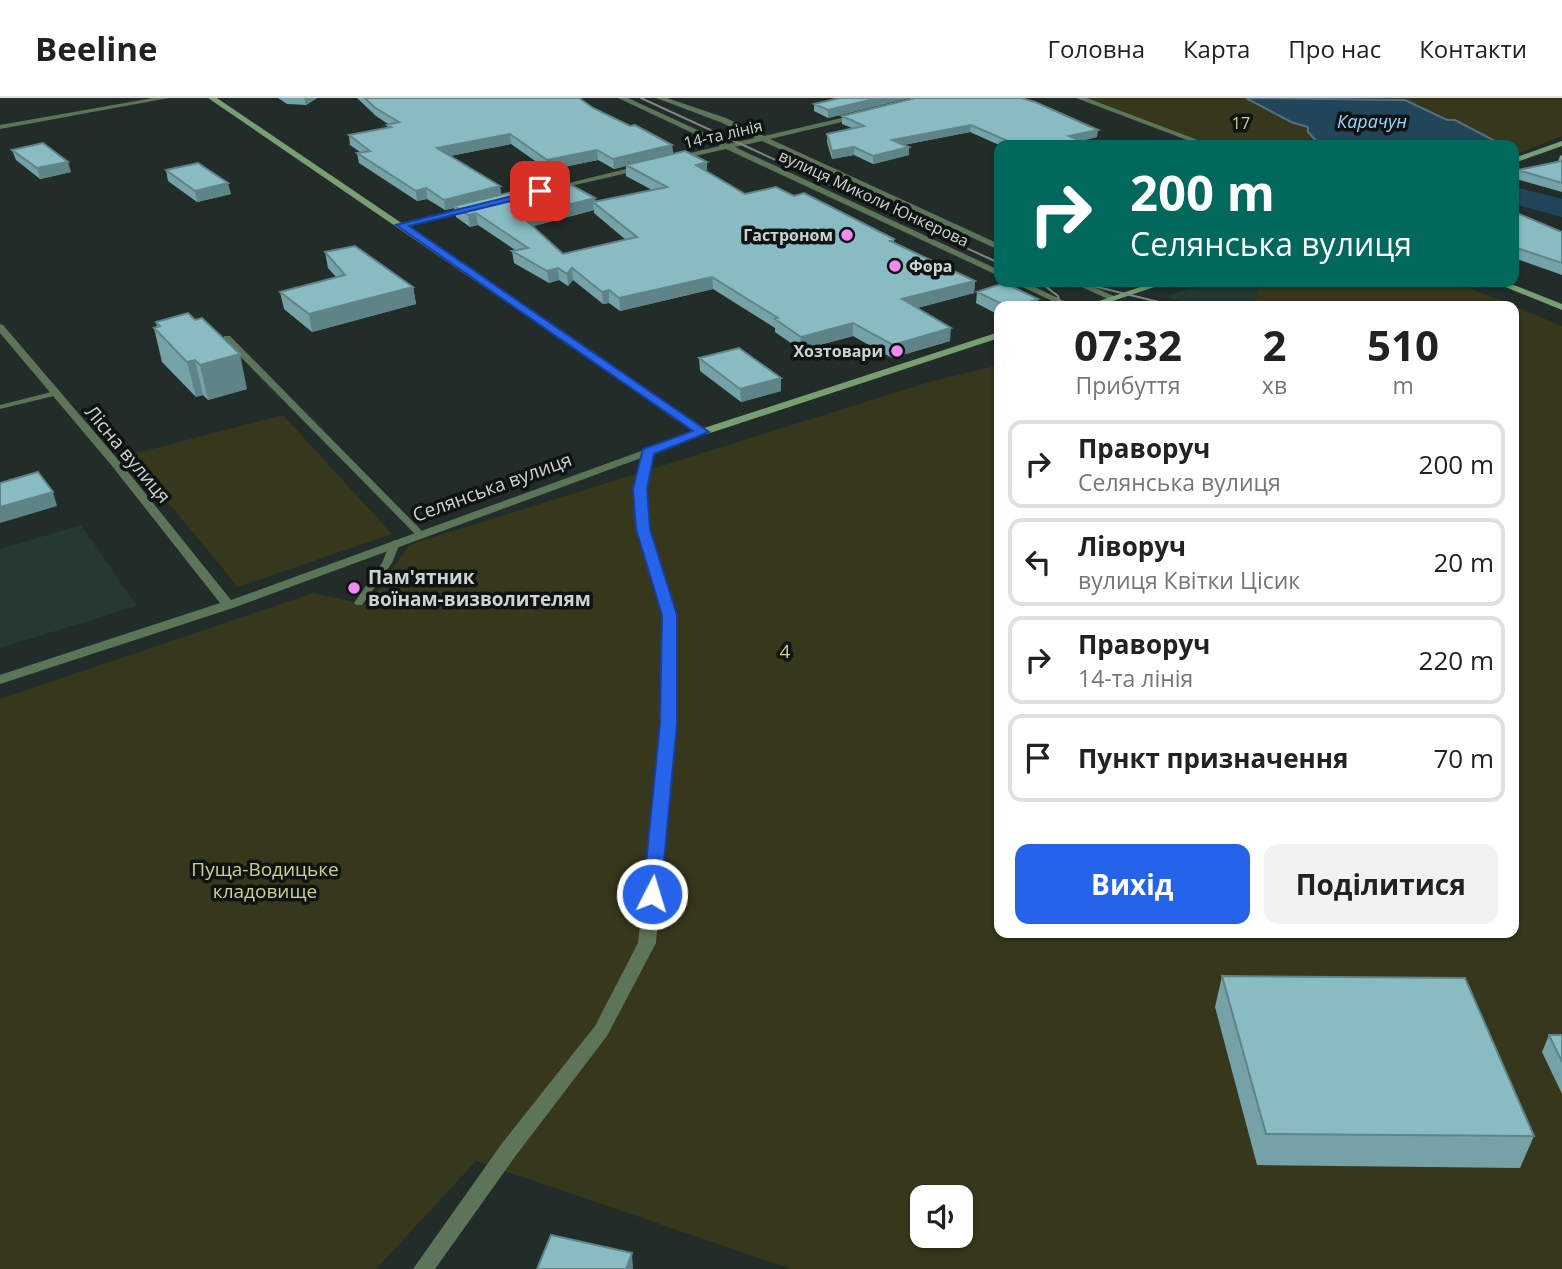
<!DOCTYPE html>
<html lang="uk">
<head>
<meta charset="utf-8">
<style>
	:root { --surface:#fff; --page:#f2f2f2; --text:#222; --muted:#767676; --line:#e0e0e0; --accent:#2563eb }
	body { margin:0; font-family:"Open Sans",sans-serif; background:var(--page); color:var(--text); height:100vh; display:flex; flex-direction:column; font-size:26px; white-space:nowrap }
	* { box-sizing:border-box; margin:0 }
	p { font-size:23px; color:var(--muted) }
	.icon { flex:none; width:38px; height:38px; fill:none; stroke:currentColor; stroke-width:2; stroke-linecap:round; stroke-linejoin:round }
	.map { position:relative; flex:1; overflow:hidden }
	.sheet { position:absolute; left:994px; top:203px; width:525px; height:637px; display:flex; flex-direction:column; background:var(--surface); border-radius:14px; box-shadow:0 2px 5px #0004 }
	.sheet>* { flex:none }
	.hud { position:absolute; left:994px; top:42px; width:525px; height:147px; border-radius:14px; box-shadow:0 2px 5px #0004; background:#00695c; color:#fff; overflow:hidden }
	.buttons { position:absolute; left:910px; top:1087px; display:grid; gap:14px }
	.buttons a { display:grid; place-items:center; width:63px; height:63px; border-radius:14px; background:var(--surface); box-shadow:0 2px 5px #0004; font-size:35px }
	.pin { position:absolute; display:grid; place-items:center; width:60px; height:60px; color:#fff; margin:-30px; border-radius:14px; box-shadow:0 4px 10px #0006 }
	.me { position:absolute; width:77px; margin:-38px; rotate:5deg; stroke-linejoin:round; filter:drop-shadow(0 0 5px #0008) }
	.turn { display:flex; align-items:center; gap:24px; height:147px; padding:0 21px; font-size:32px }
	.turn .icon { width:91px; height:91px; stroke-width:2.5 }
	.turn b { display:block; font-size:49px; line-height:60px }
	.eta { display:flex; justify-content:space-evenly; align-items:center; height:119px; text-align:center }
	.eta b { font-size:42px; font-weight:700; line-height:49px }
	.button { display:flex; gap:14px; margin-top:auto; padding:14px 21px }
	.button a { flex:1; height:80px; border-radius:14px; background:var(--accent); color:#fff; font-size:28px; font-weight:700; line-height:80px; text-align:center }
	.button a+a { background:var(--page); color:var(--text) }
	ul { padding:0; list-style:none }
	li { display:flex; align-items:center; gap:21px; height:88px; margin:0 14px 10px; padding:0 7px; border:4px solid var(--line); border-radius:14px }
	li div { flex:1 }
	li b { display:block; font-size:26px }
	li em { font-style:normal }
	header { display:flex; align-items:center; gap:42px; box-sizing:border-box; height:98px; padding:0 35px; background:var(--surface); border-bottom:2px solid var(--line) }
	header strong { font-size:33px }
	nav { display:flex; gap:38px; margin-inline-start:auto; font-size:24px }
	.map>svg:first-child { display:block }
	.built { fill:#253832 }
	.green { fill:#36371b; fill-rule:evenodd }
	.water { fill:#21465a; stroke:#54707e; stroke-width:2 }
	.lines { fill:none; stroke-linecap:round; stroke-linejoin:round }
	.river { fill:#21465a; fill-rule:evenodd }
	.lane { fill:#5c7559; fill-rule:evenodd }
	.street { fill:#5c7559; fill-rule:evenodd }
	.secondary { fill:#789f72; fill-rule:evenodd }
	.tram { stroke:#7e8784; stroke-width:2 }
	.wall { fill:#75a2a7; fill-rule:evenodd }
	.shaded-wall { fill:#5f8488 }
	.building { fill:#88bcc2; stroke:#5f8488; stroke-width:2 }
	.route { fill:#2563eb; stroke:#184099; stroke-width:2 }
	.poi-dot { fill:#f489f0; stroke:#0f1412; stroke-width:2.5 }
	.labels { text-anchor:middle; stroke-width:7; stroke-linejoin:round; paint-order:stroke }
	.far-park-label { font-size:16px; fill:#cdd08f; stroke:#0f1412 }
	.far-street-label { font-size:16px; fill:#ccd3d1; stroke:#0f1412 }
	.far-poi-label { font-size:16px; font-weight:bold; fill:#ccd3d1; stroke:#0f1412; text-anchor:end }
	.far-water-label { font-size:18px; font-style:italic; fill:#97d8fe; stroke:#0f1412 }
	.street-label { font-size:19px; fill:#ccd3d1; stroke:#0f1412 }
	.poi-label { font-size:19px; font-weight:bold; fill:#ccd3d1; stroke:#0f1412; text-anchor:start }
	.park-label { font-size:19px; fill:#cdd08f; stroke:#0f1412 }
</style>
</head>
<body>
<header>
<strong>Beeline</strong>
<nav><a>Головна</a><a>Карта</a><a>Про нас</a><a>Контакти</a></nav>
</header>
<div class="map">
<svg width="1562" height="1171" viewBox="0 0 1562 1171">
	<rect width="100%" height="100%" fill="#222d29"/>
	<!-- built -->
	<path class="built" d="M1216,184H1257L1256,205L1243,208H1196L1164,198Z
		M81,427L137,508L0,550V451Z"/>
	<!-- green -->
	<path class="green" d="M1087,0H1246L1291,24L1309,30V35L1320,47H1210Z
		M1392,0H1562V38L1514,57V47H1494L1497,44C1461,28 1429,11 1392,0Z
		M1257,184H1454L1514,208H1243L1256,205Z
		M1514,208L1562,228V1171H791L476,1063L376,1171H0V601L313,495L367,507L409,447L929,284L999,267V835H1514ZM922,1099H961V1138H922Z
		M283,317L392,436L238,489L129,357Z"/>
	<!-- water -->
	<path class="water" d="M1246,0L1405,2L1447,22H1455L1497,44L1494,47H1320L1308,34V29L1291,24Z"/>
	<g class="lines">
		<!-- river -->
		<path class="river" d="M1514,89L1562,101V119L1514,106Z"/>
		<!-- lane -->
		<path class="lane" d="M224,238H230L423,434L425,436L423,438H417L224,242Z
			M55,293H58V297L0,311V307Z
			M395,442L400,445L392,465L362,507H356L354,505L382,465L390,445Z"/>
		<!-- street -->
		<path class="street" d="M153,0H169L0,31V27Z
			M618,0H628L728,46L755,40L720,24L656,0H667L726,20L764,38L863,15V19L770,41L999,146V152L762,43L735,49L999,172V178L726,51L673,63V59L720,48Z
			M1076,0H1087L1211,47H1200Z
			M642,67L646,69L645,71L553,92L549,90Z
			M472,107L475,108V112L401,130L397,127Z
			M1012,184H1024L1075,208H1063Z
			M1071,184H1083L1118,200L1110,202Z
			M0,226L3,227L120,364L231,502L699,332H707L709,334L653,356L646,391L649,431L676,517L675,625L656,845L607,938L517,1056L435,1171H413L503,1044L595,928L638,845L661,625L662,517L637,431L634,391L641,360L233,510L0,586V577L220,505L112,368L0,235Z"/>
		<!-- secondary -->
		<path class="secondary" d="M208,0H217L704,330L999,234V240L707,336H699Z
			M1562,43V48L1514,65V60Z
			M1155,184H1169L1098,208H1084Z
			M1493,184H1506L1562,206V212Z"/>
		<!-- tram -->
		<path class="tram" d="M641,0L999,165
			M1040,184L1058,198L1060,208
			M1077,184L1175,208"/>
	</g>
	<!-- wall -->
	<path class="wall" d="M278,0H317L306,7L287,6Z
		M357,0H579L593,10L672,47L673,56L707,64V74L745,96L794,98L894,141V145L975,183L974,195L917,210L950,243L892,260L853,238L801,252L775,234V230L713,191L620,213L609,205L603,206L573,182L568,188L559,182L549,185L514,165L512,153L515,152L478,127L470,129L456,119L454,110L445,112L427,101L417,103L359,65L357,55L360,54L350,47L349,37L388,30L387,27L388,26L376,18ZM511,46L548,72L598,62L614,71L626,68V78L652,92L595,103V100L501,97L500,88L450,58ZM594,112V115L626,142L563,156L534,129V128Z
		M840,0H909L828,20L814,13V6Z
		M915,0L1097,39L1081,43L1093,47H999L970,34L904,47L909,49V57L873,66L854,57L832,61L827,44V36L852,30L842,26V18Z
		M12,52L71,74L40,81L16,62Z
		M1562,57V94L1516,81L1518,72L1558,63L1560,58Z
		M166,72L231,96L197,104L168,83Z
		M1514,114L1562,134V177L1514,160Z
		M325,154L413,189L416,206L312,234L284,211L280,194L336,179L328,170Z
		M977,194L1037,208H999V217L976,205Z
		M156,224L247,291L208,302L203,297L196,299L162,264L154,230L157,229Z
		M699,260L781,293L741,304L700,273Z
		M1222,878L1534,1038L1520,1070L1257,1067L1215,909Z
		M1549,937H1562V996L1542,954Z"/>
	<!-- shaded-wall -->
	<path class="shaded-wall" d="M304,0H317L306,7Z
		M878,0H909L828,20V12Z
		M971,27L970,34L892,49V42Z
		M1098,32L1097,39L1068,46L1069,38Z
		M510,36L511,46L439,60L437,50Z
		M672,47L673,57L626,67V68L614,71L613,61Z
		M854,49V57L832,61V53Z
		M909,49V57L873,66V58Z
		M597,52L598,62L548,72L547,62Z
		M68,64L71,74L40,81L37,70Z
		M707,64V75L696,67Z
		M228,85L231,96L197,104L195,93Z
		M500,88L501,99L454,108V110L445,112L444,102Z
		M426,90L427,101L417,103L416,93Z
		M595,100L596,106L593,104L594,112L534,128L535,133L528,134V117Z
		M476,115L478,127L470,129L468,117Z
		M558,170L559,182L549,185L547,173Z
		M572,170L573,182L568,188L567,176Z
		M712,179L713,191L620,213L619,200Z
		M975,183L974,195L902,214V201Z
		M413,189L416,206L312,234L309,216Z
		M609,192V205L603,206L602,194Z
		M1038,201L1037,208H1017Z
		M853,225V238L801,252V239Z
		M951,230L950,243L892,260L893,247Z
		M240,256L247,291L208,302L200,267Z
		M195,262L203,297L196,299L187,264Z
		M781,280V293L741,304L740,291Z
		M53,394L57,408L0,425V409Z
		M632,1155L633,1171H626Z"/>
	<!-- building -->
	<path class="building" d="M365,0H579L593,10L630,28L635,27L672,47L613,61L597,52L547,62L510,36L437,50L500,88L444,102L426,90L416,93L357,55L370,53L349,37L391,29L387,27L399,24L374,9Z
		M840,0H878L828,12L814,6Z
		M915,0H1021L1035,4L1098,32L1069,38L1093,47H1017L971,27L892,42L909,49L873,58L854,49L832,53L827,36L864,28L842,18Z
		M43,45L68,64L37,70L12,52Z
		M685,53L707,64L696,67L745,96L776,89L794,98L804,95L894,141L890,143L975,183L902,201L951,230L893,247L853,225L801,239L775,221L778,220L712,179L619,200L609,192L602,194L572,170L567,176L558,170L547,173L512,153L528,150L476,115L468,117L454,108L562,82L595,100L528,117L534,121L527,123L563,156L637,139L593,104L667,89L626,67Z
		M1562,63V85L1518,72Z
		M198,65L228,85L195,93L166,72Z
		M1514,114L1562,134V165L1514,149Z
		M355,148L413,189L309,216L280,194L345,177L325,154Z
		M1004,185L1038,201L1017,208H1006L977,194Z
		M188,215L195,222L202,220L240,256L200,267L195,262L187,264L154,230L160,228L156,224Z
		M739,250L781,280L740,291L699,260Z
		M38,374L53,394L0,409V385Z
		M1222,878L1465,880L1534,1038L1266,1036Z
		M1549,937H1562V964Z
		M551,1137L632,1155L626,1171H537Z"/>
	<!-- route -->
	<path class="route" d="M540,91L545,93L543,95L409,128L709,334L654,356L647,391L650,431L677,517V625L661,796L659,800H645L643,796L660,625L662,517L636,431L633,391L643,351L693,333L396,127Z"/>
	<!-- markers -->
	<g class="poi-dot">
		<circle cx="847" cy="137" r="7"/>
		<circle cx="895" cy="168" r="7"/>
		<circle cx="897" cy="253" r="7"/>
		<circle cx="354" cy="490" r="7"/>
	</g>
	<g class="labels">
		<!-- far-park labels -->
		<g class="far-park-label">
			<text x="1241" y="31">17</text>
		</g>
		<!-- far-street labels -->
		<g class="far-street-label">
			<text transform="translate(723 36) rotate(-13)" y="6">14-та лінія</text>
			<text transform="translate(874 100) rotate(25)" y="6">вулиця Миколи Юнкерова</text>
		</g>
		<!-- far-poi labels -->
		<g class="far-poi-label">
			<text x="833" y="143">Гастроном</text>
			<text x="909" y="174" text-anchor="start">Фора</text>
			<text x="883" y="259">Хозтовари</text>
		</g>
		<!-- far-water labels -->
		<g class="far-water-label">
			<text x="1372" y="30">Карачун</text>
		</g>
		<!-- street labels -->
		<g class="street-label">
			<text transform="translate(128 356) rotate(50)" y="7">Лісна вулиця</text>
			<text transform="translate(492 389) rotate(-20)" y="7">Селянська вулиця</text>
		</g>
		<!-- poi labels -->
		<g class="poi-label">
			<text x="368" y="486">Пам'ятник<tspan x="368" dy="22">воїнам-визволителям</tspan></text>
		</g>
		<!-- park labels -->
		<g class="park-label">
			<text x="785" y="560">4</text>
			<text x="265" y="778">Пуща-Водицьке<tspan x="265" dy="22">кладовище</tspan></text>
		</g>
	</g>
</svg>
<div class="buttons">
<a><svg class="icon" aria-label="sound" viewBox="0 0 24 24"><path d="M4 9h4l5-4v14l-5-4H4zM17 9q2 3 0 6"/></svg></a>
</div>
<div class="pin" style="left:540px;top:93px;background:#d93025"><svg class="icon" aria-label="arrive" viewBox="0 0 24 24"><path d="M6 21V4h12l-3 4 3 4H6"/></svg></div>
<svg class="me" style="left:652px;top:796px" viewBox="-20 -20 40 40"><circle r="17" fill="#2563eb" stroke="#fff" stroke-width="3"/><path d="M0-11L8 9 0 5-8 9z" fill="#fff"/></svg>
<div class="hud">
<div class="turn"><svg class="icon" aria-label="right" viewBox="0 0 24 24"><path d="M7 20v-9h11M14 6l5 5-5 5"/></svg><div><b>200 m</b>Селянська вулиця</div></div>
</div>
<section class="sheet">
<div class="eta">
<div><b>07:32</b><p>Прибуття</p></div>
<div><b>2</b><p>хв</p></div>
<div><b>510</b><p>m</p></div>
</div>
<ul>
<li><svg class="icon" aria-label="right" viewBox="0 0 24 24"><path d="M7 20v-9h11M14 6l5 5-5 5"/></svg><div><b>Праворуч</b><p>Селянська вулиця</p></div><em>200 m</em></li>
<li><svg class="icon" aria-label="left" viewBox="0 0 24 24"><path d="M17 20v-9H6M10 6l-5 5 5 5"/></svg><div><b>Ліворуч</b><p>вулиця Квітки Цісик</p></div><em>20 m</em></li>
<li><svg class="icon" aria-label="right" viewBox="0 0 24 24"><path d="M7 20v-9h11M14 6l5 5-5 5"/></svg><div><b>Праворуч</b><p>14-та лінія</p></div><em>220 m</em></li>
<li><svg class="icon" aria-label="arrive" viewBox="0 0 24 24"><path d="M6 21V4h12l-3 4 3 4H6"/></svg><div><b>Пункт призначення</b></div><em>70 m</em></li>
</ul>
<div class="button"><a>Вихід</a><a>Поділитися</a></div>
</section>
</div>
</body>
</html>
